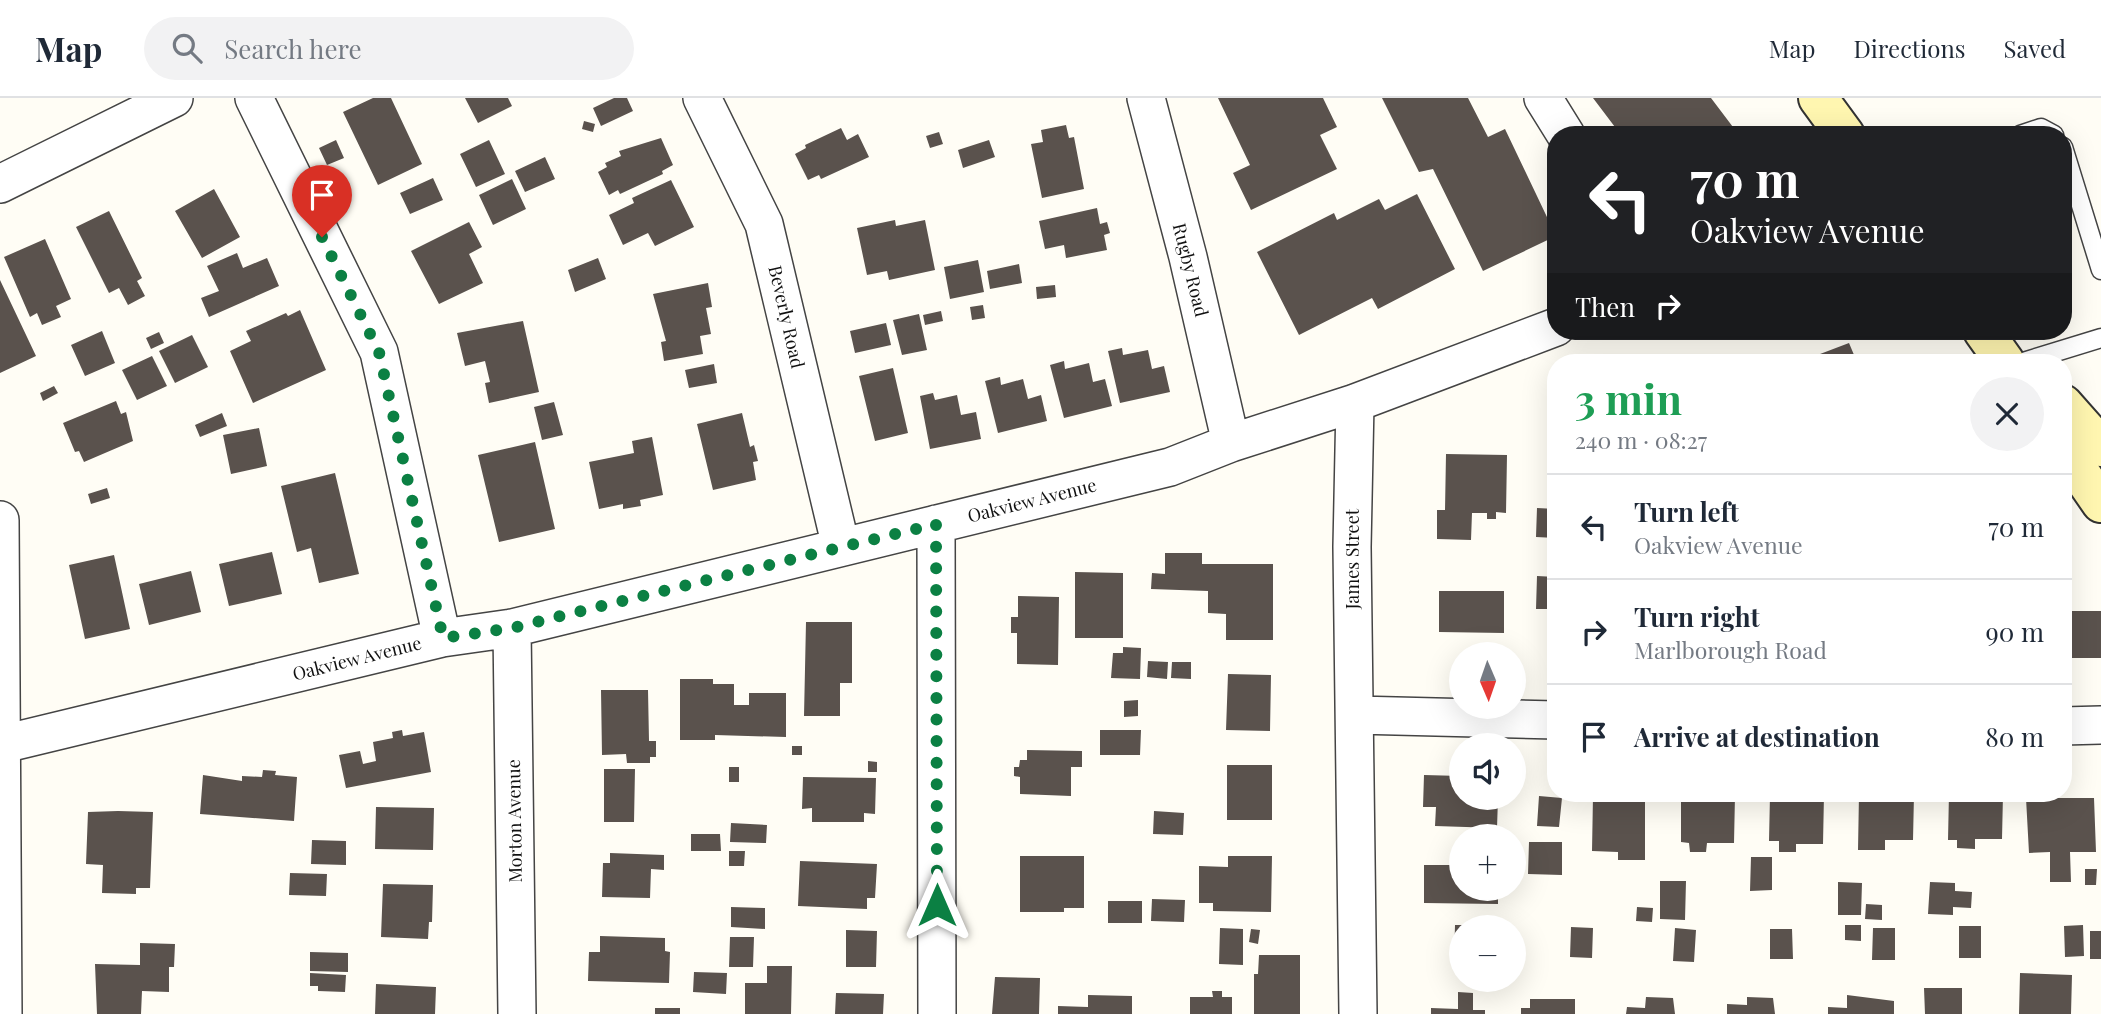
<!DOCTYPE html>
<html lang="en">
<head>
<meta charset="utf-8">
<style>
	:root { --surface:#fff; --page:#f2f2f3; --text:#1f2937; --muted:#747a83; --line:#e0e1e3 }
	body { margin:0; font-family:"Playfair Display",serif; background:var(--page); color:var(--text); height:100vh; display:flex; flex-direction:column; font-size:26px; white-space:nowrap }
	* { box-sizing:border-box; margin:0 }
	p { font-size:23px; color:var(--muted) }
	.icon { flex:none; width:38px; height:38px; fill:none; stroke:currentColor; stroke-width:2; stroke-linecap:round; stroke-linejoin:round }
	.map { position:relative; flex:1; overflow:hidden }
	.panel { position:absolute; left:1547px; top:256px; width:525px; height:448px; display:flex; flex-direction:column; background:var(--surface); border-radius:28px; box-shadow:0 7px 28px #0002 }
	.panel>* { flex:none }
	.top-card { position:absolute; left:1547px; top:28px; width:525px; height:214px; border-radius:28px; box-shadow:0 7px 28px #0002; background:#202124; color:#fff; overflow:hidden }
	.needle { width:46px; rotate:178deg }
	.buttons { position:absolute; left:1449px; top:544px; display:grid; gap:14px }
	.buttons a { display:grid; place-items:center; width:77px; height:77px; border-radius:50%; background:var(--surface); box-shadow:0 7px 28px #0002; font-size:35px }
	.pin { position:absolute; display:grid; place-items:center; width:60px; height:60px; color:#fff; margin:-72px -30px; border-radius:50% 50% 50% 0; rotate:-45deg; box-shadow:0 0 7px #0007 }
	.pin .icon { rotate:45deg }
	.me { position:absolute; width:77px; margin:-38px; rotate:0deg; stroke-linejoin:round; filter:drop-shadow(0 0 5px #0008) }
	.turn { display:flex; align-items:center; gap:24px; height:147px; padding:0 28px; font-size:32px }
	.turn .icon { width:91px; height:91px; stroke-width:2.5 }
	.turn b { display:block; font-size:49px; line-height:60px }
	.then { display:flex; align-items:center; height:66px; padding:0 28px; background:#0003; gap:14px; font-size:26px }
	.round { display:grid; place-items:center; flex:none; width:74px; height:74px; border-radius:37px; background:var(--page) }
	.summary { display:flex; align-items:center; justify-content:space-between; height:119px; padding:0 28px }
	h1 { font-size:42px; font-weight:700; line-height:52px; color:#1e9e55 }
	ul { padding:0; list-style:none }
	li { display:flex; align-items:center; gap:21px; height:105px; padding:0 28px; border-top:2px solid var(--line) }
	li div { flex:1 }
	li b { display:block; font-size:26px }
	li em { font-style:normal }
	header { display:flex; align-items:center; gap:42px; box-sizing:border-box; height:98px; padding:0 35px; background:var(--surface); border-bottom:2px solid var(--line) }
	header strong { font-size:33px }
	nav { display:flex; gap:38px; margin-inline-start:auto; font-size:24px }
	.search { width:490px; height:63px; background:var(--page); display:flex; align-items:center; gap:18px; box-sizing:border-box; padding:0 24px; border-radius:38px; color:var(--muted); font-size:26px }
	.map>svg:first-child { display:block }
	.building { fill:#5a524d }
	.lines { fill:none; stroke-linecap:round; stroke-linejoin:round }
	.service-casing { stroke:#444; stroke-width:21 }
	.minor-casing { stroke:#444; stroke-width:40 }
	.secondary-casing { stroke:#333; stroke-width:42 }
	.service { stroke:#fff; stroke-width:18 }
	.minor { stroke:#fff; stroke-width:37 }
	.secondary { stroke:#fff6b0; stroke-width:38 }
	.route { stroke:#0b8043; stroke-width:12; stroke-dasharray:0 21.6 }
	.labels { text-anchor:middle; stroke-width:7; stroke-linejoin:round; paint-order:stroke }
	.street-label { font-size:18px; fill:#111; stroke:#fff }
</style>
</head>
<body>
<header>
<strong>Map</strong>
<div class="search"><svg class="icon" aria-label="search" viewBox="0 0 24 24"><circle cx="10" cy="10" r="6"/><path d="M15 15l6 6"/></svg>Search here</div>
<nav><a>Map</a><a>Directions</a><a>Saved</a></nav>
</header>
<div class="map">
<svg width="2101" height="916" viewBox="0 0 2101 916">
	<rect width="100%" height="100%" fill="#fffdf5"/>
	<!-- building -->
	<path class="building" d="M373,0H391L422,66L378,87L343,14Z
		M465,0H508L512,8L478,25Z
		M614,0H627L633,13L601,28L593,10Z
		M1218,0H1323L1337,29L1320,37L1337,71L1251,112L1233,75L1250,67Z
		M1382,0H1468L1488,39L1505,31L1556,138L1483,173L1433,71L1419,74Z
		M1593,0H1711L1739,37H1621Z
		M584,23L595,26L593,34L582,31Z
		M1066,27L1069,40L1074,39L1084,91L1042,100L1031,46L1043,44L1041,32Z
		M841,30L847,42L858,36L869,59L821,81L819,77L808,82L795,56L806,50L805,47Z
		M939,34L943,46L930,50L926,38Z
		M661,40L673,67L662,73L663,76L620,96L618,92L609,97L598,74L607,69L605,65L621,58L619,53Z
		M336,42L344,60L327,67L319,50Z
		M489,42L505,76L476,89L460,56Z
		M989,42L995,59L963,70L958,52Z
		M545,59L555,81L525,94L515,73Z
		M433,80L443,102L410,116L400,95Z
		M512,81L526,111L493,127L479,97Z
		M671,82L694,129L655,148L648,135L623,147L609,117L634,105L632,100Z
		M214,91L240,139L202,160L175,113Z
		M1417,96L1455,171L1378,211L1372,200L1299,237L1257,154L1334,115L1337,122L1379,101L1385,112Z
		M1097,110L1100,126L1107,124L1110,135L1104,137L1107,152L1066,160L1064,147L1045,151L1039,123Z
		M109,113L142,180L137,183L145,198L128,207L119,190L109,195L76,129Z
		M895,122L896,128L925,122L935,172L889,182L887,173L867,177L857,130Z
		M469,124L482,149L469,156L483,185L439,206L411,153Z
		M45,141L71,201L56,208L61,219L42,227L37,215L30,219L4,159Z
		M237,155L243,170L267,160L279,188L209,219L201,200L219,193L207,168Z
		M598,160L606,181L575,194L568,172Z
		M978,162L984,194L950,201L944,169Z
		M1019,166L1022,185L990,191L987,173Z
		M0,182L36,258L0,275Z
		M708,185L712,209L706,210L711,236L700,238L703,256L664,263L661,244L666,243L653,196Z
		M1055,187L1056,199L1037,201L1036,189Z
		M983,207L985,220L972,222L970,209Z
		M300,212L326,272L253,305L230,253L251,243L246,233L286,215L288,218Z
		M941,213L943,223L925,227L923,217Z
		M919,216L927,252L902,257L893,222Z
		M523,223L539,294L489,305L485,285L490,284L485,263L465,268L457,235Z
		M886,225L891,247L855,255L850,233Z
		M102,233L115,265L85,278L71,247Z
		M159,234L164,245L151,251L146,240Z
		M192,237L208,269L175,285L159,253Z
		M1849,245L1857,264H1799Z
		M1122,250L1123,257L1148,252L1152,271L1164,268L1170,294L1120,305L1108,253Z
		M152,258L167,288L137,302L122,272Z
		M1064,263L1065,271L1089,265L1093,284L1105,281L1112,308L1064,320L1050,267Z
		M714,266L717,285L689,290L685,272Z
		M893,270L908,335L875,343L859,278Z
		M1000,279L1001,287L1023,281L1028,301L1041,297L1047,323L998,335L985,283Z
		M54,288L58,295L43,303L40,295Z
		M933,295L935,302L957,297L961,317L976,314L981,341L930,351L920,298Z
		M116,303L121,316L126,314L133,343L84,364L79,353L75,354L63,325Z
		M554,304L563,337L542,342L534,309Z
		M222,315L227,328L200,339L195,327Z
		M742,315L750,349L754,347L758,363L753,364L756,382L713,392L697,326Z
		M1548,323L1556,324V387L1547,386Z
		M259,330L267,368L231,376L223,337Z
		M652,339L663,397L640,402L641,408L623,411V406L599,411L589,364L634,355L632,343Z
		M535,344L555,431L499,444L478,357Z
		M1446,356L1507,357L1506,415L1496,414V421H1487V415H1472L1471,442L1437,441V412H1445Z
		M335,375L359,476L319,485L311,450L297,454L281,388Z
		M107,390L110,400L91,406L88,396Z
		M1537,410L1556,411V440L1536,439Z
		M272,454L282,496L229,508L219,466Z
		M1165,455H1202V466H1273V542H1226V516L1208,515V493L1151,491L1152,475L1165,476Z
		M114,457L130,531L85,541L69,467Z
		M191,473L201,514L149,527L139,486Z
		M1075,474L1123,475V540H1075Z
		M1537,478L1556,479V511H1536Z
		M1439,493H1504V535L1439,534Z
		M1018,498L1059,499L1058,567L1017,566V535H1011V519H1018Z
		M2063,513H2101V560H2063Z
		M806,524H852V585H840V618H804Z
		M1123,549L1141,550L1140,581L1111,580L1113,555H1123Z
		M1148,563L1168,564L1167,581L1147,579Z
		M1172,564H1191V581L1171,580Z
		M1228,576L1271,577L1270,633L1226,632Z
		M680,581H713V586H734V607H749V595H786V639L715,637V642H680Z
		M601,592H648L649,643H656V659H650V665H627L626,656L602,657Z
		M1138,602V618L1124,619V603Z
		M402,632L403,638L424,634L431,674L346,690L339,657L360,653L363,666L376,663L373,644L393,640L392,634Z
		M1100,632H1141L1140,657H1100Z
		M792,648H802V657H792Z
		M1027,652L1082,653V669H1071V698L1020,696V679L1014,678V669H1019L1020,662H1027Z
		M868,663L877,664V674H868Z
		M1227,667H1272V722H1227Z
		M729,669H739V684H729Z
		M604,671H635L634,724H604Z
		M263,672L276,673L275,677L297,679L294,723L200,716L203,677L242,683V678L262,679Z
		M1424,677L1461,678V700H1498L1497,730L1435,728L1436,709H1423Z
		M803,679L876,680L875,716L864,715V724H812V710L802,711Z
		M1702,695L1735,697L1734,745H1707L1706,754H1690L1689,745L1681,744V697Z
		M1792,695L1824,696L1823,746H1796V754H1779V743H1769L1770,697Z
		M1949,695L2003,696L2002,741H1975V751L1957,750V742H1948Z
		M1859,696H1914L1913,742H1885V752H1858Z
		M1539,698L1562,700L1559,729L1537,728Z
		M1593,698H1645V762H1618V754L1592,753Z
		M2026,700H2094L2096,754H2070L2071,784H2050V754L2029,755Z
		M376,709L434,710L433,752L375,751Z
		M118,713L153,714L150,790H136V796L102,795L103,767L86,766L88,714Z
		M1154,713L1184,715L1183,737L1153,736Z
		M731,725L767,727L766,745L730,744Z
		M691,736H720L721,753H691Z
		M312,742L346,743V767L311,766Z
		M1529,744H1562V777L1528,776Z
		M729,753H745L744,768H729Z
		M610,755L664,757V772L651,771L650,800L602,799L603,765H610Z
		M1020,758H1084V810H1064V814H1020Z
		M1228,758H1272L1271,814L1213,813V805H1199V768L1228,769Z
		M1751,759H1772V792L1750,793Z
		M800,763L877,766L875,800H867V811L798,808Z
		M1424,767H1461V791H1498V806L1424,805Z
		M2085,771H2097L2096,787H2085Z
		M290,775L327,776L326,798L289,797Z
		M1660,783H1686L1685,822L1660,821Z
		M1838,784L1862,785L1861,817H1838Z
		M1930,784L1955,785V793L1972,794L1971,810L1953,809V817L1928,816Z
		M383,786L433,787L432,824H429L428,841L381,839Z
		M1152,801L1185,802L1184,824L1151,823Z
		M1108,803H1142V825H1108Z
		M1866,806L1882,807V822L1865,821Z
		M731,809L765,810V831L731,829Z
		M1637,809L1653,810L1652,824L1636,823Z
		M1455,827H1466L1461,830V866H1454Z
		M1845,827H1861V843L1845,842Z
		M2083,827L2084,858L2065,859L2064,828Z
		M1959,828H1981V860H1959Z
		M1571,829L1593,830L1592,860L1570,859Z
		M1220,830L1243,831V867L1219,866Z
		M1675,830L1696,832L1694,864L1673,863Z
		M1873,830H1895V862H1872Z
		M1251,831L1260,832L1258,846L1249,844Z
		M1770,831H1792L1793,861H1770Z
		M846,832L877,833L876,869H846Z
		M2090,833H2101V861H2090Z
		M600,838L665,840V853L670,854L669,885L588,883L589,854H600Z
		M730,839H754L753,869H729Z
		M140,845L175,846L174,869H169V894L142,893L141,916H97L95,866L140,867Z
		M310,854L348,855V874L310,873Z
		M1259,857H1300V916H1254V876H1258Z
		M767,868H792L791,916H745V885H767Z
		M694,874L727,875L726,896L693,894Z
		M310,875L346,877L345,894L318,893V888H310Z
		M2020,875L2072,877L2071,916H2019Z
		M995,879L1040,880L1039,916H992Z
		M376,886L436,889L435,916H375Z
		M1924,890H1962V916H1925Z
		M1212,893H1222V899H1232V916H1190V899H1213Z
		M1458,894L1473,895V912H1485V916H1431V910L1458,911Z
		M836,895L884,896L883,916H835Z
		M1088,897L1132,898V916H1058V908L1088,909Z
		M1847,897L1894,903V916H1828V909L1847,910Z
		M1646,899L1673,900L1675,916H1626L1627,909L1645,910Z
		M1747,899L1773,900L1775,916H1727V906L1747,907Z
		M1530,901H1575V916H1521V910H1530Z
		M655,910H680V916H655Z"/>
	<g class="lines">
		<!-- service casing -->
		<g class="service-casing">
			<path id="service" d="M2020,37L2041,30L2054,37
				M2063,49L2101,172
				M2023,264L2101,240"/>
		</g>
		<!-- minor casing -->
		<g class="minor-casing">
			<path id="minor" d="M254,0L379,254L442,540
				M702,0L764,126L841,449
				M1146,0L1188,159L1231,345
				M1543,0L1566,37
				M0,86L174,0
				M1355,305L1352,449L1358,916
				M0,422L3,916
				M936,426L937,916
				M512,530L517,916
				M1356,617L1556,622
				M2063,628L2101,627
				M3,646L442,540L512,530L1170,369L1231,345L1355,305L1556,229"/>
		</g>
		<!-- secondary casing -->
		<g class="secondary-casing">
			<path id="secondary" d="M1818,0L1845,37
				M1983,233L2005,264
				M2063,306L2101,349
				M2063,350L2101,405"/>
		</g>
		<!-- service -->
		<use href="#service" class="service"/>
		<!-- minor -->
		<use href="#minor" class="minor"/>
		<!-- secondary -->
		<use href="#secondary" class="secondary"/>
	</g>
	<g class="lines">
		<!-- route -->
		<path class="route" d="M322,139L379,254L443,540L512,530L936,426L937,807"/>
	</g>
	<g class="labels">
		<!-- street labels -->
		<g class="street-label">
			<text transform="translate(1190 172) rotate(76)" y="6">Rugby Road</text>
			<text transform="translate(786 219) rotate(77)" y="6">Beverly Road</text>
			<text transform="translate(1032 403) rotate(-14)" y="6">Oakview Avenue</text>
			<text transform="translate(1353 461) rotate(-90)" y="6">James Street</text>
			<text transform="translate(357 561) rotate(-14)" y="6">Oakview Avenue</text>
			<text transform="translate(515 723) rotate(-91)" y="6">Morton Avenue</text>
		</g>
	</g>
</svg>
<div class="buttons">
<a><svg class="needle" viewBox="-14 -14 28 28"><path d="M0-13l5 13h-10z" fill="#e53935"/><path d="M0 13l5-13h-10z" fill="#747a83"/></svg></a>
<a><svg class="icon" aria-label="sound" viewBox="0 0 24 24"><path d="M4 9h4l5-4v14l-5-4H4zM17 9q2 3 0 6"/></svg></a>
<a>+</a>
<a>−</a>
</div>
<div class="pin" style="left:322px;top:139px;background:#d93025"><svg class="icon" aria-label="arrive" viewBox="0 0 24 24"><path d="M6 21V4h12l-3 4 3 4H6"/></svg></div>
<svg class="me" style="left:937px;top:807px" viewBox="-20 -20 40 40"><path d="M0-17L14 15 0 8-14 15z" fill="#0b8043" stroke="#fff" stroke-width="4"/></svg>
<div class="top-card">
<div class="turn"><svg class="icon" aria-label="left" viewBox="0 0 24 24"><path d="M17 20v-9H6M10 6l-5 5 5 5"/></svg><div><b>70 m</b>Oakview Avenue</div></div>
<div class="then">Then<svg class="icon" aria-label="right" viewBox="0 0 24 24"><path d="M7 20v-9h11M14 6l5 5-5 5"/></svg></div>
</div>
<section class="panel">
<div class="summary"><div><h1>3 min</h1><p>240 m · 08:27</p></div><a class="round"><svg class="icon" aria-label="close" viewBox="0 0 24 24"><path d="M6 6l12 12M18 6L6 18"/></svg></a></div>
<ul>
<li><svg class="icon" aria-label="left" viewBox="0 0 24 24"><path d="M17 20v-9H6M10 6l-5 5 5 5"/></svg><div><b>Turn left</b><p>Oakview Avenue</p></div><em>70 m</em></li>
<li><svg class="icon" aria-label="right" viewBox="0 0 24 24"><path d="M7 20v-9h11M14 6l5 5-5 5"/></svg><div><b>Turn right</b><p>Marlborough Road</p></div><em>90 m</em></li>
<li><svg class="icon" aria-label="arrive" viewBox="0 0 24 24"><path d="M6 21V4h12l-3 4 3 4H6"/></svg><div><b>Arrive at destination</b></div><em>80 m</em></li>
</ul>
</section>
</div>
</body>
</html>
